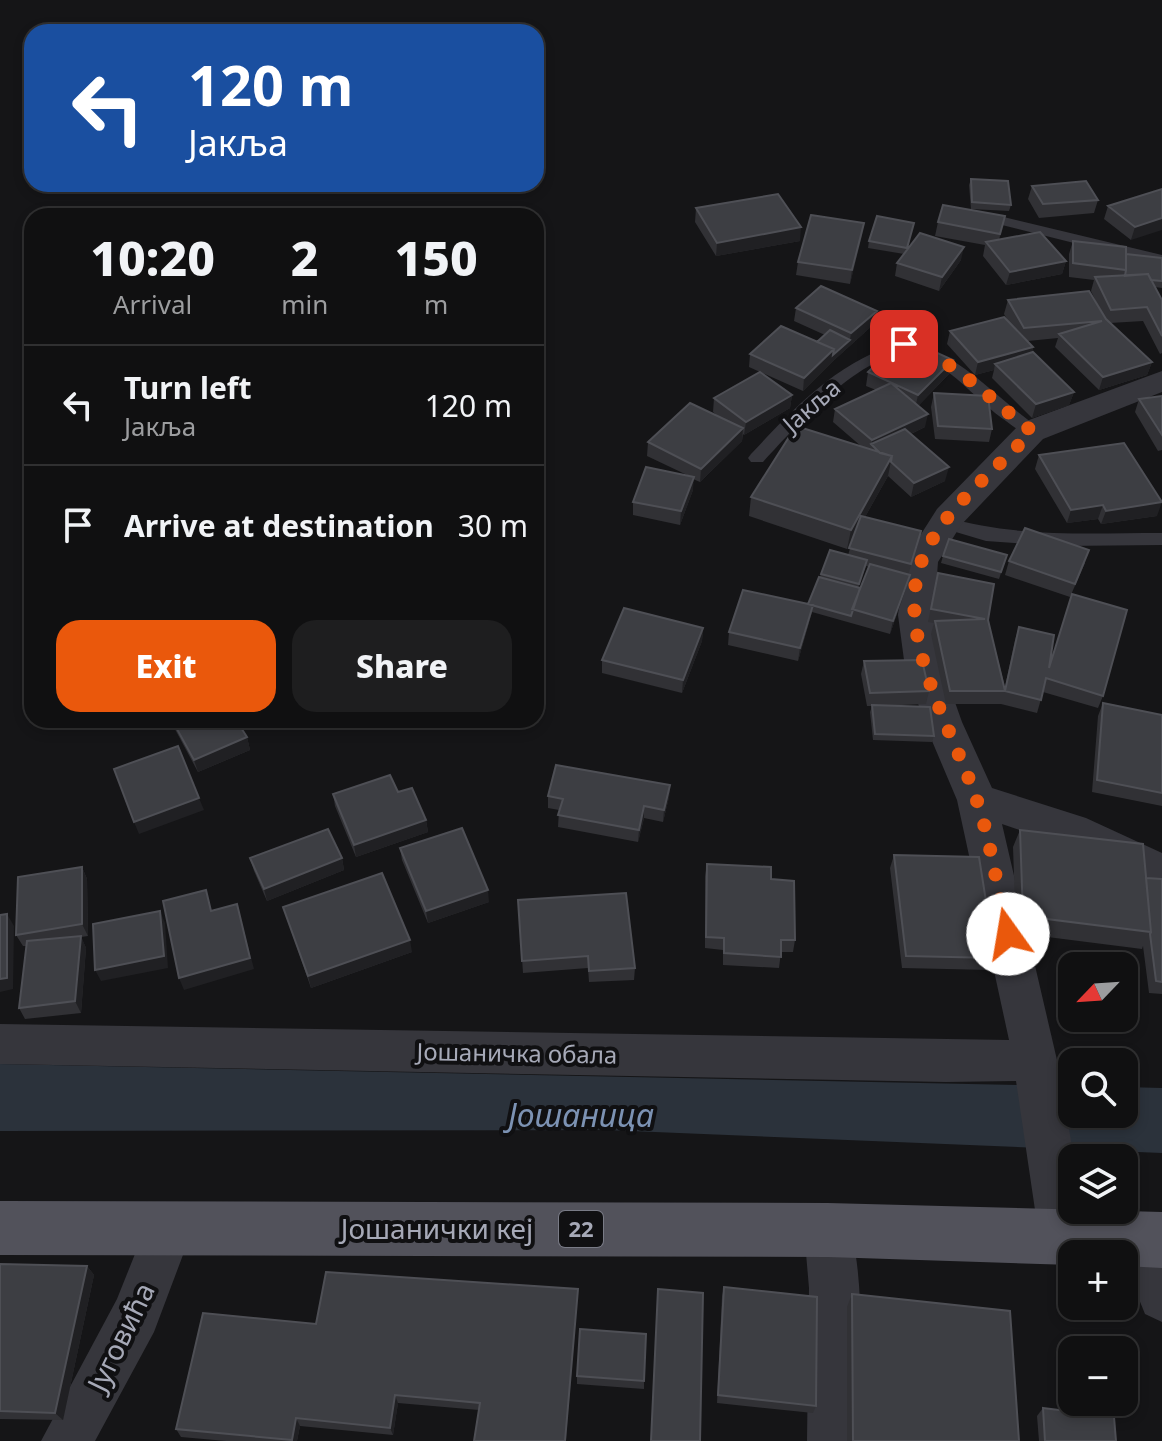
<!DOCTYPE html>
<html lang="en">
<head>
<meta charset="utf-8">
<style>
	:root { --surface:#101011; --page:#1e1e1f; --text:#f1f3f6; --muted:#9c9d9f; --line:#303031; --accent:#ea580c }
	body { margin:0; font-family:"Noto Sans",sans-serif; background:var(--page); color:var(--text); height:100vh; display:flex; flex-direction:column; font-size:30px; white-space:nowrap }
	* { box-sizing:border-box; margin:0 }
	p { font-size:26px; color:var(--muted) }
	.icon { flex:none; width:44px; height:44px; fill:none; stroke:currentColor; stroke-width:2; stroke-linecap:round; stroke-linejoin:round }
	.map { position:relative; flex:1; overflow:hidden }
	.side { position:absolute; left:24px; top:208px; width:520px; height:520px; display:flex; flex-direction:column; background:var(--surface); border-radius:24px; box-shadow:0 4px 12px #0003,0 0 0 2px var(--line) }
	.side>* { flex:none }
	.banner { position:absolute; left:24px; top:24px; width:520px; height:168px; border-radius:24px; box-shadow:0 4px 12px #0003,0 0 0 2px var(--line); background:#1a4fa0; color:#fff; overflow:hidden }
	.needle { width:52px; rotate:245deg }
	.controls { position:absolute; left:1058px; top:952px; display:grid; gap:16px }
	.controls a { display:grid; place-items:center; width:80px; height:80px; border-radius:16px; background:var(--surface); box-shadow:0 4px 12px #0003,0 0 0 2px var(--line); font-size:40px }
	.pin { position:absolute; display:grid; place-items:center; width:68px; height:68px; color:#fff; margin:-34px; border-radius:16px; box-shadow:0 4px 12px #0006 }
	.me { position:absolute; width:88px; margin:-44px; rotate:347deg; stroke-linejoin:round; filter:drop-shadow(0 0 6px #0008) }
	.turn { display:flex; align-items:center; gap:28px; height:168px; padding:0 32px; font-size:36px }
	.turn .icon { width:104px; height:104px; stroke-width:2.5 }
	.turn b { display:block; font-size:56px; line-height:68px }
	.eta { display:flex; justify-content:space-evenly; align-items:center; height:136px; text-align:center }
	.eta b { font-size:48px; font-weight:800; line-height:56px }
	.action { display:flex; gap:16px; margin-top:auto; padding:16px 32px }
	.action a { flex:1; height:92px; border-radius:24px; background:var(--accent); color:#fff; font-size:32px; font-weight:800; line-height:92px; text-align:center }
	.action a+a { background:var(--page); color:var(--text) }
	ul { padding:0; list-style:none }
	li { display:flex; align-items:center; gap:24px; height:120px; padding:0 32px; border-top:2px solid var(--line) }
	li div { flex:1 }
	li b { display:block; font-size:30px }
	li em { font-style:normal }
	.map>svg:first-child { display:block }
	.water { fill:#2b323b }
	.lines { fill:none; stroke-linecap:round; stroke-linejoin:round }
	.service { fill:#36363c; fill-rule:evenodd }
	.minor { fill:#36363c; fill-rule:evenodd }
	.primary { fill:#52525b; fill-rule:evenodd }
	.wall { fill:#313135; fill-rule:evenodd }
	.shaded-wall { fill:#202023 }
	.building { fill:#3d3e43; stroke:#4e4f55; stroke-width:2 }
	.route { stroke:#ea580c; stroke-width:14; stroke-dasharray:0 25.2 }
	.labels { text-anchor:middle; stroke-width:8; stroke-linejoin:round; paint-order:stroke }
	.shield { fill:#101012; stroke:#797b86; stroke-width:2 }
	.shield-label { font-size:22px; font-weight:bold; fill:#a6a9b7 }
	.street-label { font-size:24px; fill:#a6a9b7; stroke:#101012 }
	.near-street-label { font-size:28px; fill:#a6a9b7; stroke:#101012 }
	.near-water-label { font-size:32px; font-style:italic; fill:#7c92b3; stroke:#101012 }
</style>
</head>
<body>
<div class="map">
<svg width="1162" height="1441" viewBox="0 0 1162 1441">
	<rect width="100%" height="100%" fill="#151517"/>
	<!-- water -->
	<path class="water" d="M0,1064L1072,1086V1114H1124V1087L1162,1088V1153L606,1130L0,1131Z"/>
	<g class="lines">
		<!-- service -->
		<path class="service" d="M979,211L1162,255V265L974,218L972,215Z
			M904,342C958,350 994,397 1038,427L1040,431L1038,435C1026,438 1016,428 1006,421C978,402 956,372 924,357C876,334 793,430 763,462H751L748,458L751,454C795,407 840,359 904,342Z
			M945,517C1018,538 1087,533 1162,533V545L1061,546L986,541L939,527L936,523Z"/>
		<!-- minor -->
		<path class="minor" d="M1162,371V392L1043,439L961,525L938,562L934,615L940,660L962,722L992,788L1086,818L1162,853V890L1081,851L1002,824L1057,1060L1074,1158L1072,1210H1083L1087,1237L1080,1254H1072V1257L1063,1261L1046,1254L1039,1237L1016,1081L946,1082L0,1064V1024L1009,1040L957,800L924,722L904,660L898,615L904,561L937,509L1021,423Z
			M828,1206L845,1213C868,1268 859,1379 859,1441H807L809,1288L804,1230L811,1213Z
			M168,1207L185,1214L192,1231L154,1332L95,1441H41L117,1299L151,1214Z
			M1140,1216L1157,1223L1162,1235V1322L1145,1314L1124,1262V1254H1121L1116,1240L1123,1223Z"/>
		<!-- primary -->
		<path class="primary" d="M0,1201L828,1203L1162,1212V1268L1124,1266V1254H1072V1265L828,1257L0,1255Z"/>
	</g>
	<!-- wall -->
	<path class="wall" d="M971,179L1011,205L1009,211L971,209L969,185Z
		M1032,186L1098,200L1094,213L1039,218L1028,199Z
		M1162,189L1131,240L1104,219L1108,206Z
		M696,208L800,241L716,256L695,222Z
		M1005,216L999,240L1066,261L1062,274L1006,285L983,256L985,245L935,236L938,222Z
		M864,223L850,284L796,275L798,262Z
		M914,223L907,250L961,260L939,291L895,276L897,263L904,254L868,248L869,241Z
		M1073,241L1126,254L1162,258V288L1155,287L1162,300V353L1160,354L1143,321L1110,323L1152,362L1147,375L1099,390L1055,347L1058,338L1028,341L1033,347L1032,353L1074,392L1069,405L1032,418L992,378L994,370L975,375L947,344L950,331L1008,321L1004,314L1008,300L1100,310L1091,291L1094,280L1069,277V254Z
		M796,308L877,311L874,324L832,362L803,391L749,367L750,354L817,342L825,335L794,321Z
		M953,360L950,373L918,406L925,427L911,434L945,481L911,497L888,476L865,517L918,544L908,575L906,588L890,634L812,612L798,661L728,645L729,632L808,604L821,574L848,555L853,539L847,549L749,516L751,497L862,447L833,422L835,409L876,390L866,386L868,372ZM866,566L869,567L860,588H858Z
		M934,393L992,429L989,442L935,439L931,407Z
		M792,395L790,408L744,435L743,434L742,441L700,482L693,479V490L680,525L633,515V502L687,475L647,456L648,442L719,417L713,412L714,398Z
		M1162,396V450L1158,451L1135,412L1139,399Z
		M1039,455L1157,516L1101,524L1098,519L1067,523L1035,469Z
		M1007,555L999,579L941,563L943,556Z
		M1009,561L1085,563L1070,597L1005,575Z
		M938,573L988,620L1005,687L1015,640L1019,627L1050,664L1103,696L1098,708L1043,692L1037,713L1001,704H946L931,634L934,623L928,622Z
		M703,628L702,641L682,693L602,673V660Z
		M864,661L929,691L926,704L879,706L934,736L932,742L873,740L870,712L872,706H867L861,674Z
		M1103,703L1162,715V806L1092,792L1098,716Z
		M170,720H236L247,737L250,750L198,772Z
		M670,785L669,797L663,822L644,818L638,842L558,827L559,810L548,808V796Z
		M398,792L426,820L428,832L356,857L335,806L333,794Z
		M1020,830L1146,878L1162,879V994L1149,993L1143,946L1142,949L1016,933L1013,847Z
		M400,848L489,902L428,923L402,860Z
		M894,855L995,958L991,970L902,968L890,868Z
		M250,858H342L344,870L267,901L254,871Z
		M707,864L771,879L795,940L793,952H781L779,968L723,965V950L705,948V876Z
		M82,867L87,879L88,936L81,937L86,948L81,1013L25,1019L19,1008L27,946H23L16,935Z
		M518,900L635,968L634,980L589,982L588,968L523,973Z
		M283,907L412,952L311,988Z
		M0,1264L87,1266L94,1275L63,1420L0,1419Z
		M724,1287L816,1406L813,1413L717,1403L722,1296Z
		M852,1294L1019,1441H847V1307Z
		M578,1298L479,1410L398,1403L393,1435L300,1426L297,1441H226L181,1437L176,1429L316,1324Z
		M577,1376L644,1381V1389L577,1384Z
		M1043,1408L1116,1441H1039L1037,1416Z"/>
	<!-- shaded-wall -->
	<path class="shaded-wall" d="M1162,218V230L1131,240L1135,227Z
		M864,223L862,236L850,284L852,270Z
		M801,227L800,241L716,256L717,243Z
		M964,247L961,260L939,291L942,277Z
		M1066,261L1062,274L1006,285L1010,272Z
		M877,311L874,324L832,362L803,391L804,378L834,349L850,340L851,333Z
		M1033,347L1030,360L995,364L994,370L975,375L978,362Z
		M953,360L950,373L915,409L918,395Z
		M1152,362L1147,375L1099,390L1103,377Z
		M1074,392L1069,405L1032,418L1036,404Z
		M792,395L790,408L744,435L746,422Z
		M928,414L925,427L877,450L872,445V440Z
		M743,428L742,441L700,482L701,469Z
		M892,456L888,476L847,549L851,530Z
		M949,467L945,481L911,497L914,483Z
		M694,477L693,490L680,525L681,511Z
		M1162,502L1157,516L1101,524L1106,511Z
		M1103,505L1098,519L1067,523L1071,510Z
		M910,575L906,588L890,634L893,621Z
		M813,605L810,618L798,661L800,648Z
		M703,628L702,641L682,693L683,680Z
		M247,737L250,750L198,772L194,760Z
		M670,785L669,797L663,822L664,810Z
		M199,798L204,810L139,834L134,822Z
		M644,806V818L638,842L639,830Z
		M426,820L428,832L356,857L354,845Z
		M342,858L344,870L267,901L264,889Z
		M82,867L87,879L88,936L82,924Z
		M488,890L489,902L428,923L426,911Z
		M237,904L254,969L184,990L179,978Z
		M160,911L165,923L168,968L101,981L95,970Z
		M7,914L14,926L13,989L0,992V979Z
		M81,936L86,948L81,1013L75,1001Z
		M410,940L412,952L311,988L308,976Z
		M87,1266L94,1275L63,1420L55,1413Z
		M578,1289L566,1441H565Z
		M395,1395L398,1403L393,1435L390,1428Z
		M296,1418L300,1426L297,1441H292Z"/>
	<!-- building -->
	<path class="building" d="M971,179L1008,181L1011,205L972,202Z
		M1086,181L1098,200L1043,204L1032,186Z
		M1162,189V218L1135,227L1108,206Z
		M778,194L801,227L717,243L696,208Z
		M943,205L1005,216L1000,234L938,222Z
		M811,215L864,223L852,270L798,262Z
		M877,216L914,223L907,248L869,241Z
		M1040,232L1066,261L1010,272L986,242Z
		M920,233L964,247L942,277L897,263Z
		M1073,241L1126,247V270L1073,263Z
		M1126,254L1162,258V281L1151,280L1148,274L1125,276L1126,270Z
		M1148,274L1162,300V336L1147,307L1111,310L1095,277Z
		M821,286L877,311L851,333L796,308Z
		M1089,291L1106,319L1152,362L1103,377L1059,334L1102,321L1024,328L1008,300Z
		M1004,317L1033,347L978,362L950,331Z
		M781,326L834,349L804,378L750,354Z
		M830,330L850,340L833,355L834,349L817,342Z
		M904,338L953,360L918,395L868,372Z
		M1033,352L1074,392L1036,404L995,364Z
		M760,372L792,395L746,422L714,398Z
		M891,383L928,414L872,440L835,409Z
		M934,393L988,396L992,429L938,426Z
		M1162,396V435L1139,399Z
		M690,403L743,428L701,469L648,442Z
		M796,426L892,456L851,530L751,497Z
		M905,429L949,467L914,483L891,462L892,456L880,453L871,444Z
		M1124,443L1162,502L1106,511L1103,505L1071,510L1039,455Z
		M646,467L694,477L681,511L633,502Z
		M861,516L921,531L911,564L849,548Z
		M1025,528L1089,550L1075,584L1009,561Z
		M949,539L1007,555L1001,572L943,556Z
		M830,550L867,560L859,584L821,574Z
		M870,564L910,575L893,621L852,609Z
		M938,573L994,584L988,620L1005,691L1019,627L1054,635L1049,668L1072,594L1127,610L1103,696L1046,678L1041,700L1005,691H950L935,621L985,619L931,609Z
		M819,577L860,588L851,616L808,604Z
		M743,590L813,605L800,648L729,632Z
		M624,608L703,628L683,680L602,660Z
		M922,660L929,691L870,693L864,661Z
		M1103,703L1162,715V793L1097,780Z
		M872,705L930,707L934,736L875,734Z
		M172,720H236L247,737L194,760Z
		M178,746L199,798L134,822L114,769Z
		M556,765L670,785L664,810L644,806L639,830L558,815L563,799L548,796Z
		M390,775L398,792L412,788L426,820L354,845L333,794Z
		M462,828L488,890L426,911L400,848Z
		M328,829L342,858L264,889L250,858Z
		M1020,830L1143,844L1151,932L1023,916Z
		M894,855L979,857L995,958L906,956Z
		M707,864L771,867V879L794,881L795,940H781V957L724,953V938L706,937Z
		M82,867V924L16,935L18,877Z
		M382,873L410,940L308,976L283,907Z
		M1146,878L1162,879V982L1156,981L1150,934L1151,932Z
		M206,890L211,911L237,904L250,958L179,978L163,901Z
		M626,893L635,968L589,971L588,956L522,961L518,900Z
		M160,911L164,956L95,970L93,924Z
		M7,914V978L0,979V915Z
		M81,936L75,1001L19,1008L27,941Z
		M0,1264L87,1266L55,1413L0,1411Z
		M326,1272L578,1289L565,1441H474L480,1403L395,1395L390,1428L296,1418L292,1440L176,1429L203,1313L316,1324Z
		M724,1287L817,1297L816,1406L718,1395Z
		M658,1289L703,1293L700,1441H651Z
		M852,1294L1010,1311L1019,1441H853Z
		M580,1329L646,1334L644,1381L577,1376Z
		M1043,1408L1114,1417L1116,1441H1045Z"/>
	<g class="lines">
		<!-- route -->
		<path class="route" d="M904,344C953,357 992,402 1032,431C995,472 943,508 922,560C893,633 953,731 976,798C991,841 997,889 1008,934"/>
	</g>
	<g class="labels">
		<!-- shield labels -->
		<rect class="shield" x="559" y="1211" width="44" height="36" rx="6"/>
		<g class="shield-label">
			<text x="581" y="1237">22</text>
		</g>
		<!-- street labels -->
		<g class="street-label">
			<text transform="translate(812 406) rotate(-41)" y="8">Јакља</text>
			<text transform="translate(517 1054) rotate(1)" y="8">Јошаничка обала</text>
		</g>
		<!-- near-street labels -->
		<g class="near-street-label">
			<text x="437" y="1239">Јошанички кеј</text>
			<text transform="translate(121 1337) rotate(-64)" y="10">Југовића</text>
		</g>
		<!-- near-water labels -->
		<g class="near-water-label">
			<text x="581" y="1127">Јошаница</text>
		</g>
	</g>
</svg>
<div class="controls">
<a><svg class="needle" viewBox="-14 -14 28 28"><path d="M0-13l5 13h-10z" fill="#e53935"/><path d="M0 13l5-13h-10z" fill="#9c9d9f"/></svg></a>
<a><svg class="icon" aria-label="search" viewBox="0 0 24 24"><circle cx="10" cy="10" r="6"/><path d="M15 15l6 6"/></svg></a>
<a><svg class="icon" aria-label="layers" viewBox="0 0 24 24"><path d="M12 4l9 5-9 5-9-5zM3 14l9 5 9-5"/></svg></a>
<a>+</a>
<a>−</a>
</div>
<div class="pin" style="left:904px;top:344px;background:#d93025"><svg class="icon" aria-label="arrive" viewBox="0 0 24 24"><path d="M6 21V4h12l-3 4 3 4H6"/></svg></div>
<svg class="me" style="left:1008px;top:934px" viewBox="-20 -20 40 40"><circle r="19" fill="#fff"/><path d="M0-13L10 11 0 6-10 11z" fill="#ea580c"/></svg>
<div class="banner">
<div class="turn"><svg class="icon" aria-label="left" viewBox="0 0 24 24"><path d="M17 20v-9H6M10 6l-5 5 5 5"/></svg><div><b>120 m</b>Јакља</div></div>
</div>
<section class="side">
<div class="eta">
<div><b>10:20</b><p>Arrival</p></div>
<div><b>2</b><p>min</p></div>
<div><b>150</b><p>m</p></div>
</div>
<ul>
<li><svg class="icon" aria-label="left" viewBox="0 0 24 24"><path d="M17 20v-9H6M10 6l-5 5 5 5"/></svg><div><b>Turn left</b><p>Јакља</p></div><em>120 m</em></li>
<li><svg class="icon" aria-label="arrive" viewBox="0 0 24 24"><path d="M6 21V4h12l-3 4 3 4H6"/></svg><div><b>Arrive at destination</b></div><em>30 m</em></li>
</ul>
<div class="action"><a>Exit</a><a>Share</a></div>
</section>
</div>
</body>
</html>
